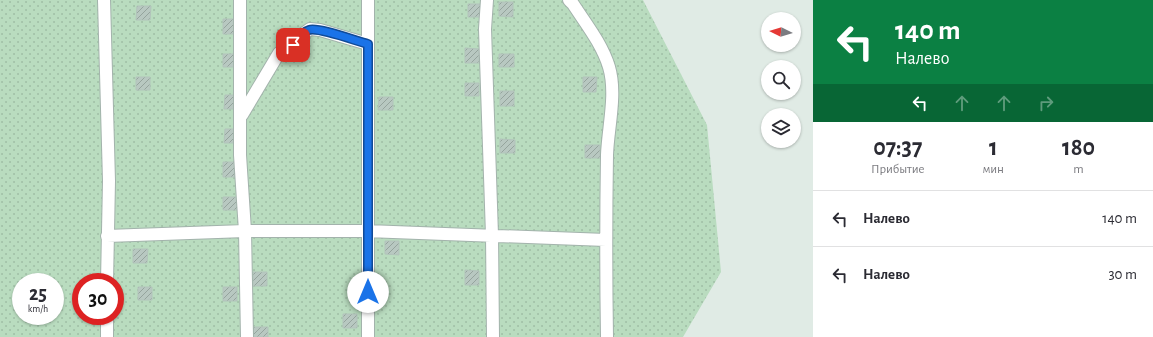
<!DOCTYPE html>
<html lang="ru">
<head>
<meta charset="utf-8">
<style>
	:root { --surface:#fff; --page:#f2f2f3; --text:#2b2b33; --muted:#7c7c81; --line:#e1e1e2 }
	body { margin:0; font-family:"Alegreya Sans",sans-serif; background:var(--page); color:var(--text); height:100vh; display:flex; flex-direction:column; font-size:15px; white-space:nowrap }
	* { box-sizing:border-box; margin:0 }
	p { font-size:13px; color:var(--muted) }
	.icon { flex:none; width:22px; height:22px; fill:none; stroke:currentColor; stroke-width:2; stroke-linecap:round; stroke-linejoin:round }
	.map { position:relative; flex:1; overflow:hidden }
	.drawer { display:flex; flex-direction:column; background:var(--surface); width:340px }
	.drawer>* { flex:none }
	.banner { background:#0b8043; color:#fff; overflow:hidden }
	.needle { width:26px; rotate:275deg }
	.controls { position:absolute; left:761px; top:12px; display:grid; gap:8px }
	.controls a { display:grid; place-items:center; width:40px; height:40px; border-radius:50%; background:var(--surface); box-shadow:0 1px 3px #0004; font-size:20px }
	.speed { position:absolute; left:12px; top:273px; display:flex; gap:8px; font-size:20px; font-weight:700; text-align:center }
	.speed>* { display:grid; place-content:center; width:52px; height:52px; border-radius:50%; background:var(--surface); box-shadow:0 1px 3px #0004; line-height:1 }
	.speed small { font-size:10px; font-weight:400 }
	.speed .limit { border:6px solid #d22; background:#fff; color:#111 }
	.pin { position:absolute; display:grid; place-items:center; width:34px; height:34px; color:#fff; margin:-17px; border-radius:8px; box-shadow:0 2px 6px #0006 }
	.me { position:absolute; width:44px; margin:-22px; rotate:0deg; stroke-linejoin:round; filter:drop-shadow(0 0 3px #0008) }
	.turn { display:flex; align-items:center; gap:14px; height:84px; padding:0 16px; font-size:18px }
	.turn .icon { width:52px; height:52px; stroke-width:2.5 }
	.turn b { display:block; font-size:28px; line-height:34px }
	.lanes { display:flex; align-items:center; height:38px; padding:0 16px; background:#0003; justify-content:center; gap:20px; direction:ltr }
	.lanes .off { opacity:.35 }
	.eta { display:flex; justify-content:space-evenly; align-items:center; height:68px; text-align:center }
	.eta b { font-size:24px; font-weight:600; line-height:28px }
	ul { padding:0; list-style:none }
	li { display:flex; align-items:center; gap:12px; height:56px; padding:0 16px; border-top:1px solid var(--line) }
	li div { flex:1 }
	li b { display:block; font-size:15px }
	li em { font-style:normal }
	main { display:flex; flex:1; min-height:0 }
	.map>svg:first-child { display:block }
	.grass { fill:url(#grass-dots); fill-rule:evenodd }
	.building { fill:url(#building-hatch); stroke:#b2c4bb }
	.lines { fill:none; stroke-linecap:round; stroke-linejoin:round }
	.minor-casing { stroke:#a3b3ac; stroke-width:14 }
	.minor { stroke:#fff; stroke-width:12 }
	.route-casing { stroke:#114b97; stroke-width:10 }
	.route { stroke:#1a73e8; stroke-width:7 }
</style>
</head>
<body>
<main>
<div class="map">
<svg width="813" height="337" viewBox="0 0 813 337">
	<defs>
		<pattern id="grass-dots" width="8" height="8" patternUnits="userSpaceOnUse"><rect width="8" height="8" fill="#b9dcbf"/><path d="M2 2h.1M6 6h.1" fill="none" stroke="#9fbea5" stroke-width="1.8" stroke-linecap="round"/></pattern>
		<pattern id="building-hatch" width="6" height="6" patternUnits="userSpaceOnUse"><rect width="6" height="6" fill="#b8c8c1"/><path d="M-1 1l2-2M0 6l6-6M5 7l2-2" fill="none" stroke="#95a49d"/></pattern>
	</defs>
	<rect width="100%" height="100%" fill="#e0ebe5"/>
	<!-- grass -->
	<path class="grass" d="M0,0H643L707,125L721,272L683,337H0ZM21,282H55V316H21ZM81,282H115V316H81Z"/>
	<!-- building -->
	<path class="building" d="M499,2H513V17L499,16Z
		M468,4H482V17H468Z
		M137,6H151L150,20H136Z
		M223,19H237V34H223Z
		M465,48L479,49V63H465Z
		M223,54H237V67H223Z
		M499,54H514V67H499Z
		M136,77H150V90H136Z
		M583,77H597L596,92H583Z
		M465,83H479V96H465Z
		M500,91H514V106H500Z
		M225,95H239L238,109H224Z
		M379,97H393V110H378Z
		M225,129H239V143H224Z
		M500,139L515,140V153H500Z
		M585,145H600V158H585Z
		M223,162H237V177H223Z
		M223,197H238V210H223Z
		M385,241H399V255L385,254Z
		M133,249H148L147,263H133Z
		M465,270L479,271V285H465Z
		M253,272H267V286H253Z
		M138,287H152V300H138Z
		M223,287H237V301H223Z
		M343,314H357V328H343Z
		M253,327H268V337H253Z"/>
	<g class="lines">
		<!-- minor casing -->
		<g class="minor-casing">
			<path id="minor" d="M104,0L109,181L107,282
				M240,0V155L245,231L247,337
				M368,0V337
				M487,0L485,29L492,235L493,337
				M569,0L573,4C586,24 602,44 609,67C617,94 608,127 607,155C606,216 606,276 607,337
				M242,115L279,53L293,45L303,34L310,29L320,30L368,44
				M107,236L245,231H367L606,240
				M107,337V316"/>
		</g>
		<!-- minor -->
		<use href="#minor" class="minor"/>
	</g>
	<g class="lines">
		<!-- route casing -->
		<g class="route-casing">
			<path id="route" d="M293,45C298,39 302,32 309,30C319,27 356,41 368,44V292"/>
		</g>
		<!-- route -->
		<use href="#route" class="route"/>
	</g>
</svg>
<div class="controls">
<a><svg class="needle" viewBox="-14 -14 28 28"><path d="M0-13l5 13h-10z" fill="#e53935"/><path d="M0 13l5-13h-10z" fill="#7c7c81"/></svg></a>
<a><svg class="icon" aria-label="search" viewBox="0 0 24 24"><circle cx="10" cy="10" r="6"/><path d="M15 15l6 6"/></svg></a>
<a><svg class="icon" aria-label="layers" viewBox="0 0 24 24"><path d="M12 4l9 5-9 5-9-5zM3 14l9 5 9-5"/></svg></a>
</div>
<div class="speed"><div>25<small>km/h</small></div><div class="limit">30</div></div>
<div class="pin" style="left:293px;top:45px;background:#d93025"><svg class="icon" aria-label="arrive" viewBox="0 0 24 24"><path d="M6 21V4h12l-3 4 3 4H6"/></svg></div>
<svg class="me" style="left:368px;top:292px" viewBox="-20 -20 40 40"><circle r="19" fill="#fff"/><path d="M0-13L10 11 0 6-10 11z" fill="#1a73e8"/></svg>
</div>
<section class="drawer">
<div class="banner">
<div class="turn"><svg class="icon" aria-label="left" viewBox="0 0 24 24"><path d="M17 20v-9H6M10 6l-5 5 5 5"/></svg><div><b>140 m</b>Налево</div></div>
<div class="lanes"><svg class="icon" aria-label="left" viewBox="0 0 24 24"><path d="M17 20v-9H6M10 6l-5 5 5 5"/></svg><svg class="icon off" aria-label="ahead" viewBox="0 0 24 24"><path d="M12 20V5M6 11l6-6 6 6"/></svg><svg class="icon off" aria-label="ahead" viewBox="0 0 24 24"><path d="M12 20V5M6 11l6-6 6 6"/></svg><svg class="icon off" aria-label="right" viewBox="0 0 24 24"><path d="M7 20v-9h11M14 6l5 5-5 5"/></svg></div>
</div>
<div class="eta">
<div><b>07:37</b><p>Прибытие</p></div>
<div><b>1</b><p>мин</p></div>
<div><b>180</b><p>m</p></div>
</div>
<ul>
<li><svg class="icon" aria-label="left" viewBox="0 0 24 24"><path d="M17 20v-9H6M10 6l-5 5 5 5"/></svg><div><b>Налево</b></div><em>140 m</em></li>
<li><svg class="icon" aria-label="left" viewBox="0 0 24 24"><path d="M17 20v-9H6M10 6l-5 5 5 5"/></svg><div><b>Налево</b></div><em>30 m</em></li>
</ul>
</section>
</main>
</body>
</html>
